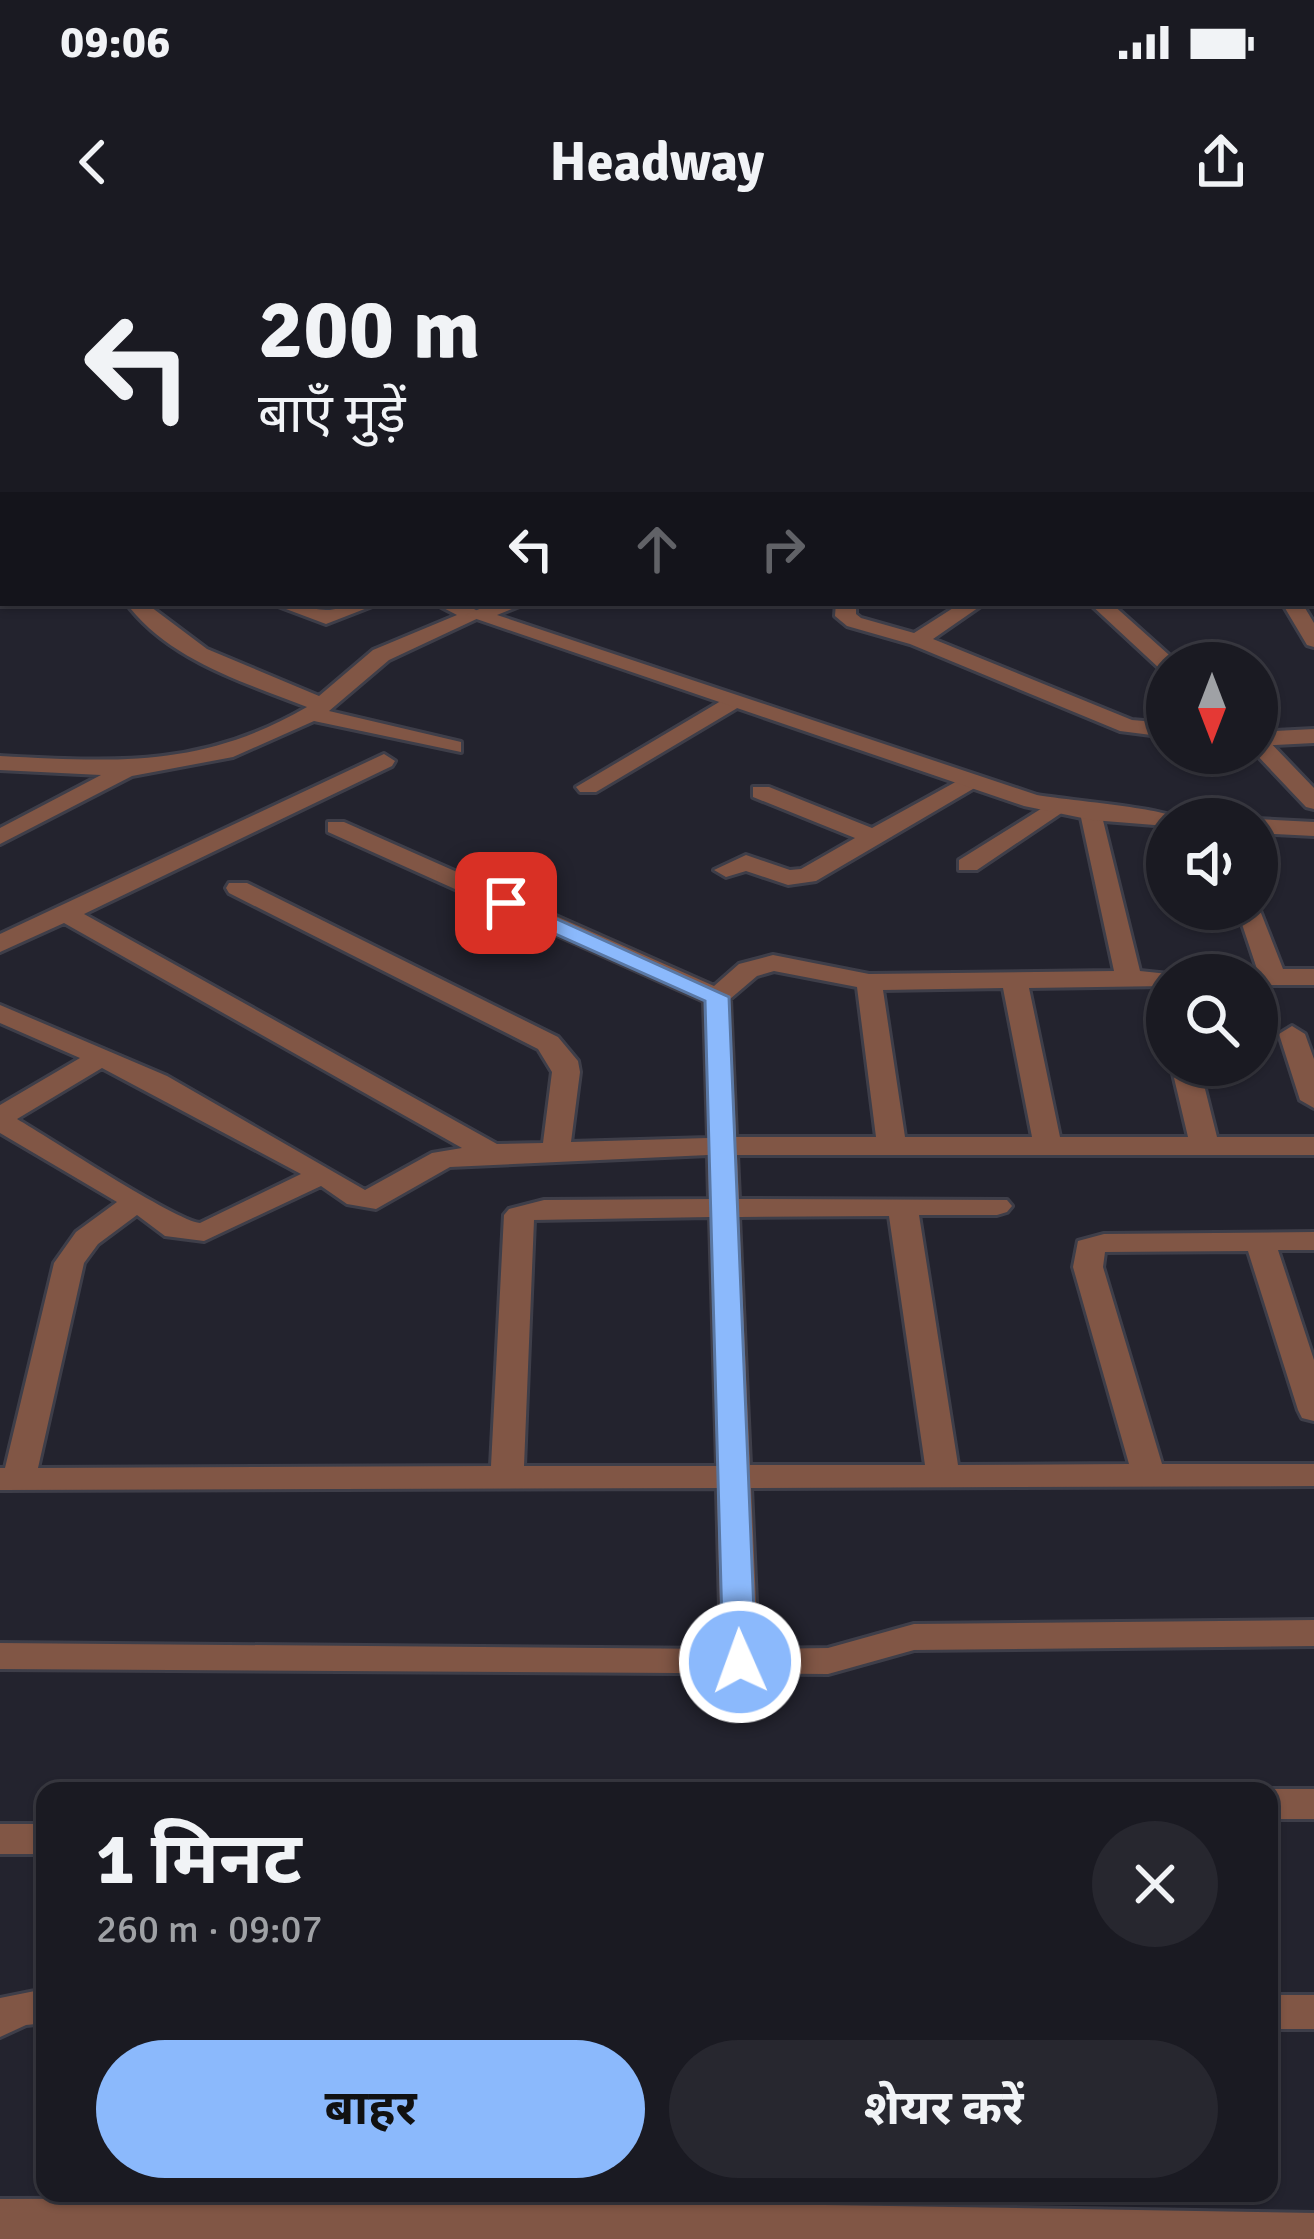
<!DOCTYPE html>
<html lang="hi">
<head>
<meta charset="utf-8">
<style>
	:root { --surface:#1a1a22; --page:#27272f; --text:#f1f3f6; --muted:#9fa1a5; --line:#383840; --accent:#8bb9fc }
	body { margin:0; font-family:Signika,"Noto Sans Devanagari",sans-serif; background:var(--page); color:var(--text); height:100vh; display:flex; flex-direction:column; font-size:45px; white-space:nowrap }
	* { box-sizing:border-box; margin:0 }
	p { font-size:39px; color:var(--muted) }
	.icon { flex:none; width:66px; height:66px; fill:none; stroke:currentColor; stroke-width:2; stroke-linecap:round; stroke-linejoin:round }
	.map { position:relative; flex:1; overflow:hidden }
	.panel { position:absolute; left:36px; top:1542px; width:1242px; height:420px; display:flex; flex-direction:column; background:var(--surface); border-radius:24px; box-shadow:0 3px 9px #0004,0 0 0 3px var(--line) }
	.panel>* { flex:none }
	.guide { position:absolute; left:0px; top:0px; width:1314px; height:366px; box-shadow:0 3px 9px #0004,0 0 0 3px var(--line); background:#1a1a22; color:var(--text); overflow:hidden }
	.needle { width:78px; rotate:180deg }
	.fabs { position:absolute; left:1146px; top:402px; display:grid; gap:24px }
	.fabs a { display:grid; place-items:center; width:132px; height:132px; border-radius:50%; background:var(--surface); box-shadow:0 3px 9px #0004,0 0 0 3px var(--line); font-size:60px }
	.pin { position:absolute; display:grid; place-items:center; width:102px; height:102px; color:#fff; margin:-51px; border-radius:24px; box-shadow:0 6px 18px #0006 }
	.me { position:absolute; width:132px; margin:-66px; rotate:358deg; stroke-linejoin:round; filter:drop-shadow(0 0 9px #0008) }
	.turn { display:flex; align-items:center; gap:42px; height:252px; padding:0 60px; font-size:54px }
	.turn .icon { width:156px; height:156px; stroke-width:2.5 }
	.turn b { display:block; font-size:84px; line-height:102px }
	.lanes { display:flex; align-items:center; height:114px; padding:0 60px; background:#0003; justify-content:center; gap:60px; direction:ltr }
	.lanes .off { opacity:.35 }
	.round { display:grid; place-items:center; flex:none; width:126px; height:126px; border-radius:63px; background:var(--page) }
	.head { display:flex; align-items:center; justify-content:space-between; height:204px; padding:0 60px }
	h1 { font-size:72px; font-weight:700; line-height:90px }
	.action { display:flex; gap:24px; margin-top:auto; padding:24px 60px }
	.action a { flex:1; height:138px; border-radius:72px; background:var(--accent); color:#111; font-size:48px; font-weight:700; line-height:138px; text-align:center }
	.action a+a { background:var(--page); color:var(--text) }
	.status { display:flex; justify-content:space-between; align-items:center; height:84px; padding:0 60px; background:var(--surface); direction:ltr }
	.status svg { height:33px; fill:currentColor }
	header { display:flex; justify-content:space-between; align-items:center; height:156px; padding:0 60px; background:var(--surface); font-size:54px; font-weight:700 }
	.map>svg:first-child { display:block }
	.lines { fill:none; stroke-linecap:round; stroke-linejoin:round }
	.minor-casing { stroke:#3e3e49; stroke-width:6 }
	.tertiary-casing { stroke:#3e3e49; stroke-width:6 }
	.minor { fill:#815645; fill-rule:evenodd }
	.tertiary { fill:#815645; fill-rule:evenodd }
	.route { fill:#8bb9fc; stroke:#5a78a4; stroke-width:3 }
</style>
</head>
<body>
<div class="status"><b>09:06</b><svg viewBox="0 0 49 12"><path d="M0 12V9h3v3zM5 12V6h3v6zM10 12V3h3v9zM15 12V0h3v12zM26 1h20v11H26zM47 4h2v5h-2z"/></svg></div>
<header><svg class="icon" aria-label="back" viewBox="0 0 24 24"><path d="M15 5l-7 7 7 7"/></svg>Headway<svg class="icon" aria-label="share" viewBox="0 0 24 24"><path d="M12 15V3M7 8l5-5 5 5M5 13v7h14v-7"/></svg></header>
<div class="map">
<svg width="1314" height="1999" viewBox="0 0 1314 1999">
	<rect width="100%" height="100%" fill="#23232e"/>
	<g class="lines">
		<!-- minor casing -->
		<g class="minor-casing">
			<path id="minor" d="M386,0H421L384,3Z
				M526,0H558L560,3H528Z
				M661,0H680L682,3H663Z
				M781,0H802L804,3H783Z
				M898,0H920L922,3H900Z
				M930,0H956L928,3Z
				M1101,0H1126L1099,3Z
				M1224,0H1247L1249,3H1226Z
				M1260,0H1285L1258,3Z
				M1311,58L1314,59V69L1311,68Z
				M3,70V80L0,81V71Z
				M1311,88L1314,89V99L1311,98Z
				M1311,124L1314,125V135L1311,134Z
				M0,146L3,147V158L0,157Z
				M0,172H3L0,183Z
				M1311,224H1314V236H1311Z
				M3,233V248L0,249V234Z
				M1311,256H1314V268H1311Z
				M1311,294L1314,295V307L1311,306Z
				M1311,326H1314V338H1311Z
				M3,349V361L0,362V350Z
				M270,363C286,363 321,371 330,370C348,367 362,363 380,363L326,384Z
				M434,363H463L485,375L389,420L329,471L461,502V512L314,481L233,517L132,536L0,604V588L101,535L0,530V516C116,522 202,528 307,467C245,443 173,421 130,368L133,364H147L207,409L319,456L373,410L457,375Z
				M836,363H856V374L861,378L914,393L961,363H985L933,399L1132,480L1167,483V497L1120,491L910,404L847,386L835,376Z
				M1282,363H1302L1314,383V407L1307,405Z
				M731,455L739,457V467L596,552H580L576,547Z
				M1314,489V503L1257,506V492Z
				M384,514L395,521L392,526L84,674L497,904L543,903L552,832L538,809L229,653L226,648L229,643H247L558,797L578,821L580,832L571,902L708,898L704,761L328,592V582H344L714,746L739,724L773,715L869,734L1114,731L1080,573L1092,566L1100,568L1140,731L1178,735H1167V746L1029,748L1060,897H1188L1171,825H1199L1217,897H1314V915H737L739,959L1007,960L1012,966L1007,972L997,975H919L958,1225L1129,1224L1073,1027L1078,1001L1104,994L1314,992V1010H1278L1314,1120V1181L1302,1178L1298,1170L1248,1011L1105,1012L1103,1027L1162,1224H1314V1246L751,1248L758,1409L828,1408L914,1384L1314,1380V1406L914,1410L828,1434L0,1429V1403L721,1409L717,1248L0,1250V1228H5L54,1023L76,992L117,962L0,893V865L80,818L0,783V765L167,836L365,950L432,913L462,908L64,683L0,712V694ZM774,731L857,747L876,897H736L730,759L757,736ZM1003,748L1032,897H905L883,750ZM102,828L301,934L200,983C176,981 48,897 17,879ZM708,915L709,959L544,960L509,969L504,975L491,1226L38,1228L84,1023L98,1004L137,975L165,996L204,1001L321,946L347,964L376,969L450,927ZM889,976L925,1225H750L739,977ZM710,977L717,1226H524L534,980Z
				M970,534L978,536V546L816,641L788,645L746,631L726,637L714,630L746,615L790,630L801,629L855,598L753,557V547H769L872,588Z
				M1055,560L1067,567L1063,572L977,630H959V620Z
				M1257,663L1283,729H1314V745H1257V735H1245L1257,729L1237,669H1257Z
				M1292,786L1305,794L1314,819V868L1300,860L1279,794Z
				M1269,1549H1314V1579H1269V1551H1263Z
				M0,1584H45V1614H0Z
				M45,1749V1783L26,1785L0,1797V1758Z
				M1269,1755H1314V1789H1269Z
				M404,1958L1314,1973V1999H0V1959Z"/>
		</g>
		<!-- tertiary casing -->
		<g class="tertiary-casing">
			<path id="tertiary" d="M0,123H3V133H0Z
				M1314,141V152L1311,153V142Z
				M1311,166H1314V176H1311Z
				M494,363H527L497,375L1037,555C1064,560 1166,568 1179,579H1167V586L1092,580L1024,566L465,375Z
				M1089,363H1111L1178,423H1167V429L1159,428Z
				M1257,495L1265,497L1314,548V569L1306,567L1255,513Z
				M1256,579H1257L1314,582V596L1257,593Z"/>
		</g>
		<!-- minor -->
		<use href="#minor" class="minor"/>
		<!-- tertiary -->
		<use href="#tertiary" class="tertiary"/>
	</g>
	<!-- route -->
	<path class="route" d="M506,656L729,757L756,1422L751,1431H728L723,1422L705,761L497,668L494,663Z"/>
</svg>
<div class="fabs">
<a><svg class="needle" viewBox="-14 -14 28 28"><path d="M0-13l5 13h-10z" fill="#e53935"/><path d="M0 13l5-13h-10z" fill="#9fa1a5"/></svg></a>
<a><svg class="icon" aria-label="sound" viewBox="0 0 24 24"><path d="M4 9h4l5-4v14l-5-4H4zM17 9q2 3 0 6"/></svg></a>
<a><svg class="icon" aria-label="search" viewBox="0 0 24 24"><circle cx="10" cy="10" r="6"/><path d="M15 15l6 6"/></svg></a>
</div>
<div class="pin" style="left:506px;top:663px;background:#d93025"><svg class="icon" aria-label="arrive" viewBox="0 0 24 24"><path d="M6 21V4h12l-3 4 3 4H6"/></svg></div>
<svg class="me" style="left:740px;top:1422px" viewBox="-20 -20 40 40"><circle r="17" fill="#8bb9fc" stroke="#fff" stroke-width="3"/><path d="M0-11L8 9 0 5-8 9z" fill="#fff"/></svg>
<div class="guide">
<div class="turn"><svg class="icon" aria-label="left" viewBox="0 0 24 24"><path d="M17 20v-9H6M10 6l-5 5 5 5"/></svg><div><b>200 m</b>बाएँ मुड़ें</div></div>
<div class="lanes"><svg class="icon" aria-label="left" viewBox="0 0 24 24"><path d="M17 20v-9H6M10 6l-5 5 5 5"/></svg><svg class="icon off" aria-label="ahead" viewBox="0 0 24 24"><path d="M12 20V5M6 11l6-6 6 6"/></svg><svg class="icon off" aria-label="right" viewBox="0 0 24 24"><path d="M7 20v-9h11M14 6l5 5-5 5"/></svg></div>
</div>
<section class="panel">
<div class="head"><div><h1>1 मिनट</h1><p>260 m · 09:07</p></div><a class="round"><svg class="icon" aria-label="close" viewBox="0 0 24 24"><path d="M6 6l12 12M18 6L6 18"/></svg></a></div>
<div class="action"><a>बाहर</a><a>शेयर करें</a></div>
</section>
</div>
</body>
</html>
